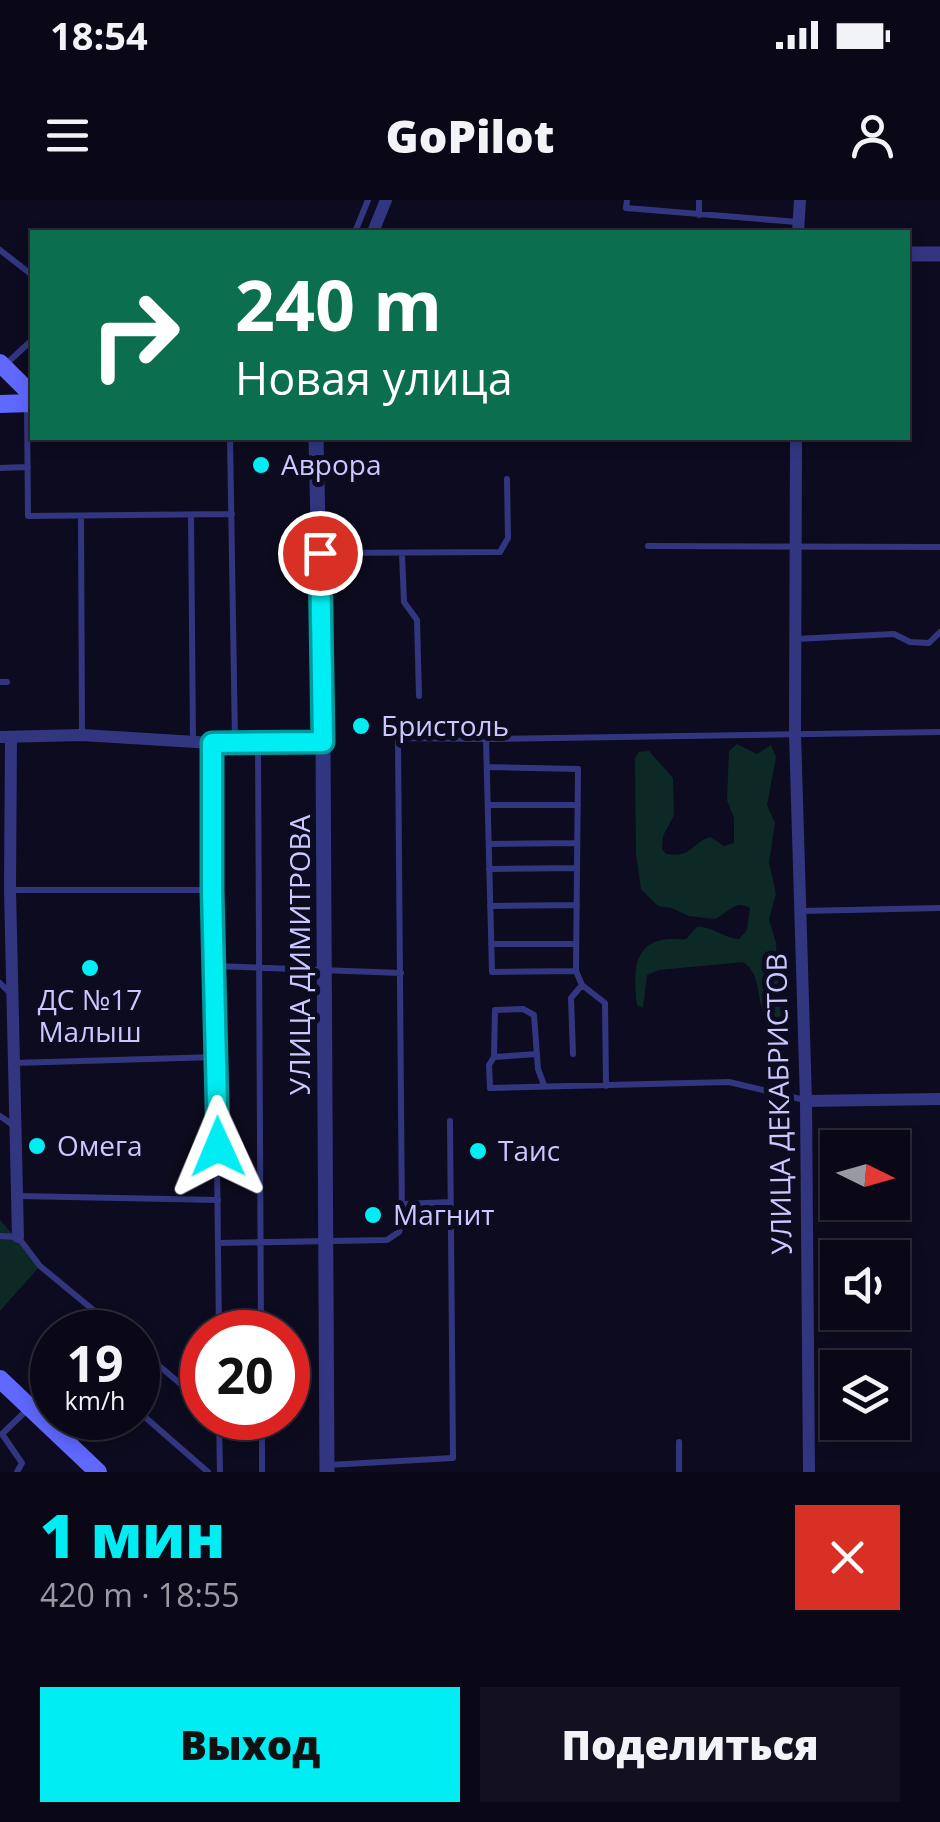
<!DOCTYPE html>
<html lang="ru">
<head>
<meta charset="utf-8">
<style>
	:root { --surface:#0a0817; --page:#131120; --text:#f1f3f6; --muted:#999aa1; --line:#2a2936; --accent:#00eef3 }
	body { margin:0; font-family:"Open Sans",sans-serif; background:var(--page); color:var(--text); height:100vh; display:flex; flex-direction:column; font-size:38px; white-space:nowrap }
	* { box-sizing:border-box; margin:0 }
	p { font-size:32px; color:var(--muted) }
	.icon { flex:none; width:55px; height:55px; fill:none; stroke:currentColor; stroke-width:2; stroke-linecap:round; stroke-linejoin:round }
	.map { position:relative; height:1272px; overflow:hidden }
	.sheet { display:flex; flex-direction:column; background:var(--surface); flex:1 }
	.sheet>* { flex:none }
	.banner { position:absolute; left:30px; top:30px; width:880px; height:210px; border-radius:0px; box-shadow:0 5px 15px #0003,0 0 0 2px var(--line); background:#0b6e4f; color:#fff; overflow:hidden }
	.needle { width:65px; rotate:95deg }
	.buttons { position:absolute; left:820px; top:930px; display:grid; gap:20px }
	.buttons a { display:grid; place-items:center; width:90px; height:90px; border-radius:0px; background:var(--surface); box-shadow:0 5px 15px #0003,0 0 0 2px var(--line); font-size:50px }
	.speed { position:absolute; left:30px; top:1110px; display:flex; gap:20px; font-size:50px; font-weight:700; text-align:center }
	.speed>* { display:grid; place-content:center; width:130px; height:130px; border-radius:50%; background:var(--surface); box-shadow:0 5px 15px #0003,0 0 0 2px var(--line); line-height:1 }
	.speed small { font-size:25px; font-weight:400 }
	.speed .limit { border:15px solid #d22; background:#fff; color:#111 }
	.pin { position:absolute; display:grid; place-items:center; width:85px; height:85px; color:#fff; margin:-42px; border:5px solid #fff; border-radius:50%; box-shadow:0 2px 10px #0007 }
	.me { position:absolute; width:110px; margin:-55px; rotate:359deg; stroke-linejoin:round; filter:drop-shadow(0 0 8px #0008) }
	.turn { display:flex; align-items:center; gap:35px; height:210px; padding:0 40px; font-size:45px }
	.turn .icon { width:130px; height:130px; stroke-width:2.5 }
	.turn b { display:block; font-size:70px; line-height:85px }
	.round { display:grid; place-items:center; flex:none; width:105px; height:105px; border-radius:0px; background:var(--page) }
	.headline { display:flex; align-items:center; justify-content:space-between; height:170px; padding:0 40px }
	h1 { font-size:60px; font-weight:800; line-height:75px; color:var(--accent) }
	.action { display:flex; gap:20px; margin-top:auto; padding:20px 40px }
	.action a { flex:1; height:115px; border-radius:0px; background:var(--accent); color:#111; font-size:40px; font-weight:800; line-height:115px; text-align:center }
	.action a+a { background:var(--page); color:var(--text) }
	.status { display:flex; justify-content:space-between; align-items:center; height:70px; padding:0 50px; background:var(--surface); direction:ltr }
	.status svg { height:28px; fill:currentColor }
	header { display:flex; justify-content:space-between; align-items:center; height:130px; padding:0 40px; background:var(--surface); font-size:45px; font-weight:800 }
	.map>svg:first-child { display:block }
	.green { fill:#0d2926 }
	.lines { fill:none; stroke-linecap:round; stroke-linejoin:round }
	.service { stroke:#323681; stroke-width:6 }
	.minor { stroke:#323681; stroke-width:12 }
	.tertiary { stroke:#323681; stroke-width:15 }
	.secondary { stroke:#5f68ff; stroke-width:18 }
	.route-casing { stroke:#009b9e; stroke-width:25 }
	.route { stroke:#00eef3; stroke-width:18 }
	.poi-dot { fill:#00eef3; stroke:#0d0b1f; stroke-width:4 }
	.labels { text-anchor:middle; stroke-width:10; stroke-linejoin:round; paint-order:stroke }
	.poi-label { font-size:28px; fill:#cac8ff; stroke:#0d0b1f; text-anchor:start }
	.street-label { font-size:28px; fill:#cac8ff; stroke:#0d0b1f }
</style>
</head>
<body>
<div class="status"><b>18:54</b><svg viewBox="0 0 49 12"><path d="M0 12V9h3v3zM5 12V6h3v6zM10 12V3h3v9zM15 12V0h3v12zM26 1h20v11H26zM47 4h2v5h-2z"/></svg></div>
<header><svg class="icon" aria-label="menu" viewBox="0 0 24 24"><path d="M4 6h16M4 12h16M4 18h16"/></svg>GoPilot<svg class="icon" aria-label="person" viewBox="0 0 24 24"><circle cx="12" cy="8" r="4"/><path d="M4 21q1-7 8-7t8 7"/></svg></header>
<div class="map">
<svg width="940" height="1272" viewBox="0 0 940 1272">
	<rect width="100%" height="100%" fill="#0d0b1f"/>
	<!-- green -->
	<path class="green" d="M737,544L757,554L771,545L776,557L767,605L775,623L769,662L776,694L769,719L776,743L779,802L784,820L780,826H774C752,811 766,776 743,762L659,770L647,775L643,808L637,805L636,799C635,775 632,746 662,740C670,738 679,740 686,739L697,727C713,726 723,738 739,739L747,730L750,708C735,699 728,713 715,719L689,716L672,708L658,706L641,689L636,654L635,558L639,552L649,551L673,578L674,615L663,636L662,649L666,654C693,658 691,643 710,637L724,646L734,643V618L727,600L729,551Z
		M0,1020L40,1066L0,1111Z"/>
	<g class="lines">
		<!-- service -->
		<path class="service" d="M627,0L626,8L797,22
			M699,0V15
			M355,32L368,0
			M0,50L32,75
			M4,166L32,140
			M27,205L28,316L232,314
			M230,238L235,541
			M0,268L28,267
			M81,316L82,535
			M191,316L193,542
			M648,346L940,347
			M322,353L500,352L508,338L507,279
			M402,354L404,402L417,420L419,496
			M796,439L894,434L910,442L929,443L940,432
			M0,482H7
			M486,539L492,772L576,771
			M212,544L219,1132
			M258,544L261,1132
			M487,567L578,569L576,771L582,785L605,803L606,886
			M488,605H578
			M489,644L577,643
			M489,669L577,668
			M10,690H212
			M490,706L577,705
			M801,711L940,708
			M491,744H576
			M213,766L401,773
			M0,783L12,795
			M573,854L571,798L582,785
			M494,857L537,854
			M14,863L216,857
			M544,885L538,869L534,815L523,809L495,810L494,857L489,865L490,888L729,882L805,900
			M0,916L13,925
			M19,996L218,1000
			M404,1004L450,1002
			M0,1036L18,1037L40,1066L120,1132
			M219,1043L387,1040L399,1032L402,1023L398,538L486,539L940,532
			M138,1148L202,1202
			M138,1211L208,1272
			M219,1218L220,1272
			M262,1218V1272
			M328,1265L453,1258L450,921
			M17,1272L22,1263L2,1234L29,1208
			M679,1272V1242"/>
		<!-- minor -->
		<path class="minor" d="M373,32L386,0
			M798,32L800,0
			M796,238L795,534L806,901L809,1272
			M0,537L82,535L212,543L323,542
			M11,537L10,690L18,1037
			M806,901L940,899"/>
		<!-- tertiary -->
		<path class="tertiary" d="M908,54H940
			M316,238L323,542L327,1272"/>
		<!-- secondary -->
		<path class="secondary" d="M0,163L32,195
			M0,204L32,203
			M0,1179L98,1272"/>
	</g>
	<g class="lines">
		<!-- route casing -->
		<g class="route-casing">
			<path id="route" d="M218,947L212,690V543L323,542L320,353"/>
		</g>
		<!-- route -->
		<use href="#route" class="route"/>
	</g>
	<!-- markers -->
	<g class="poi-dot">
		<circle cx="261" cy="265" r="10"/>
		<circle cx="361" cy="526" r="10"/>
		<circle cx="90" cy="768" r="10"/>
		<circle cx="37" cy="946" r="10"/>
		<circle cx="478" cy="951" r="10"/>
		<circle cx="373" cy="1015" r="10"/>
	</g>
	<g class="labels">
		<!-- poi labels -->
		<g class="poi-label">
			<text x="281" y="275">Аврора</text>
			<text x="381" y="536">Бристоль</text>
			<text x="90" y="810" text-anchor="middle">ДС №17<tspan x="90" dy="32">Малыш</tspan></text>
			<text x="57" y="956">Омега</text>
			<text x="498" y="961">Таис</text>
			<text x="393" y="1025">Магнит</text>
		</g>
		<!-- street labels -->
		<g class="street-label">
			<text transform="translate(300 755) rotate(-90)" y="10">УЛИЦА ДИМИТРОВА</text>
			<text transform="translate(779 904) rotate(-91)" y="10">УЛИЦА ДЕКАБРИСТОВ</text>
		</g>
	</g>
</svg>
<div class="buttons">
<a><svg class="needle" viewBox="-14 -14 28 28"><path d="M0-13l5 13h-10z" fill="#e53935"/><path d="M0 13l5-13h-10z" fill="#999aa1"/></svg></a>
<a><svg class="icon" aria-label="sound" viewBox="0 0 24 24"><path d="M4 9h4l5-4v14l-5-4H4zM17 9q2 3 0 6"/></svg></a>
<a><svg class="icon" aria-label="layers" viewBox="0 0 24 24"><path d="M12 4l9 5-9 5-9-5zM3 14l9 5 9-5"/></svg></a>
</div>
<div class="speed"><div>19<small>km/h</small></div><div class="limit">20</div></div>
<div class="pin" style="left:320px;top:353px;background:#d93025"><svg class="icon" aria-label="arrive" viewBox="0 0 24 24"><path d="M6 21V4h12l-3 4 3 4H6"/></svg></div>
<svg class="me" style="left:218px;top:947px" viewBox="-20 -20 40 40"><path d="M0-17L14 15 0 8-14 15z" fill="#00eef3" stroke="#fff" stroke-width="4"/></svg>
<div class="banner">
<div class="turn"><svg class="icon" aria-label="right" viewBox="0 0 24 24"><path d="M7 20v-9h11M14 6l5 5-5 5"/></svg><div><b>240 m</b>Новая улица</div></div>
</div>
</div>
<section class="sheet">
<div class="headline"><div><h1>1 мин</h1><p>420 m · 18:55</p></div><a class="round" style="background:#d93025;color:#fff"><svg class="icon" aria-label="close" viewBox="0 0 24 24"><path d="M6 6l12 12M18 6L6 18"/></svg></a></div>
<div class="action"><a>Выход</a><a>Поделиться</a></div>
</section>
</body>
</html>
